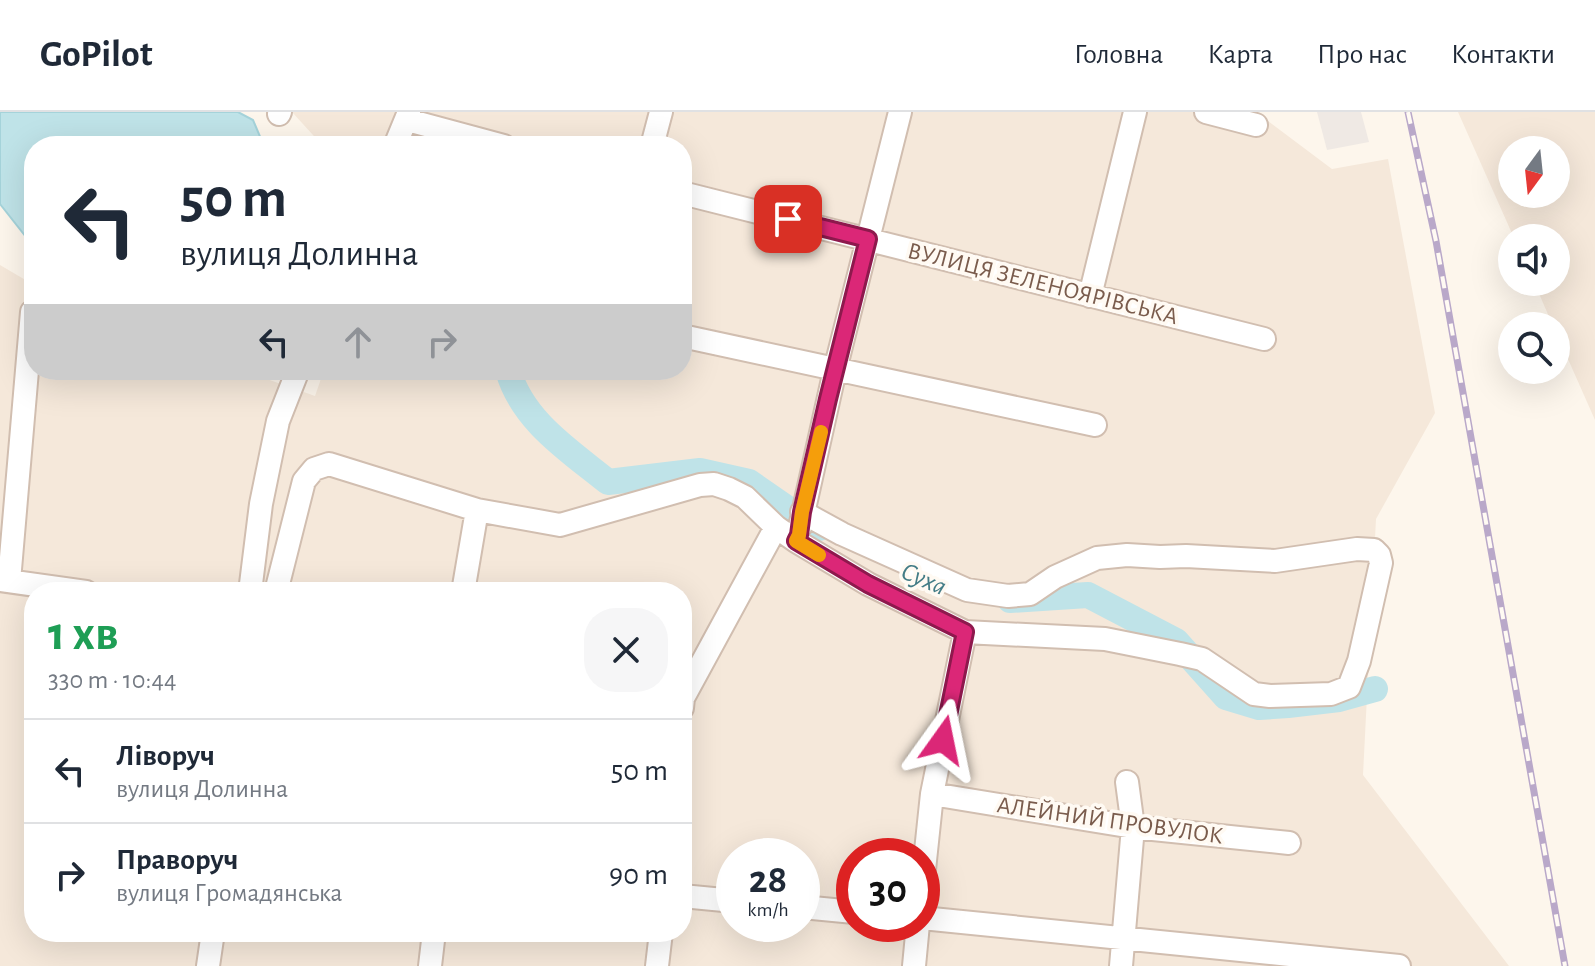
<!DOCTYPE html>
<html lang="uk">
<head>
<meta charset="utf-8">
<style>
	:root { --surface:#fff; --page:#f6f6f7; --text:#1f2937; --muted:#747a83; --line:#e0e1e3 }
	body { margin:0; font-family:"Alegreya Sans",sans-serif; background:var(--page); color:var(--text); height:100vh; display:flex; flex-direction:column; font-size:30px; white-space:nowrap }
	* { box-sizing:border-box; margin:0 }
	p { font-size:26px; color:var(--muted) }
	.icon { flex:none; width:44px; height:44px; fill:none; stroke:currentColor; stroke-width:2; stroke-linecap:round; stroke-linejoin:round }
	.map { position:relative; flex:1; overflow:hidden }
	.panel { position:absolute; left:24px; top:470px; width:668px; height:360px; display:flex; flex-direction:column; background:var(--surface); border-radius:32px; box-shadow:0 8px 32px #0002 }
	.panel>* { flex:none }
	.banner { position:absolute; left:24px; top:24px; width:668px; height:244px; border-radius:32px; box-shadow:0 8px 32px #0002; background:#fff; color:var(--text); overflow:hidden }
	.needle { width:52px; rotate:195deg }
	.buttons { position:absolute; left:1498px; top:24px; display:grid; gap:16px }
	.buttons a { display:grid; place-items:center; width:72px; height:72px; border-radius:50%; background:var(--surface); box-shadow:0 8px 32px #0002; font-size:40px }
	.speed { position:absolute; left:716px; top:726px; display:flex; gap:16px; font-size:40px; font-weight:700; text-align:center }
	.speed>* { display:grid; place-content:center; width:104px; height:104px; border-radius:50%; background:var(--surface); box-shadow:0 8px 32px #0002; line-height:1 }
	.speed small { font-size:20px; font-weight:400 }
	.speed .limit { border:12px solid #d22; background:#fff; color:#111 }
	.pin { position:absolute; display:grid; place-items:center; width:68px; height:68px; color:#fff; margin:-34px; border-radius:16px; box-shadow:0 4px 12px #0006 }
	.me { position:absolute; width:88px; margin:-44px; rotate:12deg; stroke-linejoin:round; filter:drop-shadow(0 0 6px #0008) }
	.turn { display:flex; align-items:center; gap:28px; height:168px; padding:0 24px; font-size:36px }
	.turn .icon { width:104px; height:104px; stroke-width:2.5 }
	.turn b { display:block; font-size:56px; line-height:68px }
	.lanes { display:flex; align-items:center; height:76px; padding:0 24px; background:#0003; justify-content:center; gap:40px; direction:ltr }
	.lanes .off { opacity:.35 }
	.round { display:grid; place-items:center; flex:none; width:84px; height:84px; border-radius:32px; background:var(--page) }
	.headline { display:flex; align-items:center; justify-content:space-between; height:136px; padding:0 24px }
	h1 { font-size:48px; font-weight:700; line-height:60px; color:#1e9e55 }
	ul { padding:0; list-style:none }
	li { display:flex; align-items:center; gap:24px; height:104px; padding:0 24px; border-top:2px solid var(--line) }
	li div { flex:1 }
	li b { display:block; font-size:30px }
	li em { font-style:normal }
	header { display:flex; align-items:center; gap:48px; box-sizing:border-box; height:112px; padding:0 40px; background:var(--surface); border-bottom:2px solid var(--line) }
	header strong { font-size:38px }
	nav { display:flex; gap:44px; margin-inline-start:auto; font-size:28px }
	.map>svg:first-child { display:block }
	.residential { fill:#f5e8da; fill-rule:evenodd }
	.industrial { fill:#efe9e4 }
	.water { fill:#bfe3e8; stroke:#a5d3da; stroke-width:2 }
	.lines { fill:none; stroke-linecap:round; stroke-linejoin:round }
	.river { stroke:#bfe3e8; stroke-width:26 }
	.minor-casing { stroke:#d1beb0; stroke-width:26 }
	.minor { stroke:#fff; stroke-width:22 }
	.rail-casing { stroke:#b9a8c9; stroke-width:7 }
	.rail { stroke:#fffaf3; stroke-width:4; stroke-dasharray:12; stroke-linecap:butt }
	.route-casing { stroke:#8e194d; stroke-width:20 }
	.route { stroke:#db2777; stroke-width:14 }
	.slow { stroke:#f59e0b; stroke-width:14 }
	.labels { text-anchor:middle; stroke-width:7; stroke-linejoin:round; paint-order:stroke }
	.street-label { font-size:24px; fill:#7a5c4d; stroke:#fffaf3 }
	.water-label { font-size:26px; font-style:italic; fill:#437c86; stroke:#fffaf3 }
</style>
</head>
<body>
<header>
<strong>GoPilot</strong>
<nav><a>Головна</a><a>Карта</a><a>Про нас</a><a>Контакти</a></nav>
</header>
<div class="map">
<svg width="1595" height="854" viewBox="0 0 1595 854">
	<rect width="100%" height="100%" fill="#fdf6ec"/>
	<!-- residential -->
	<path class="residential" d="M292,0H1256L1332,57L1388,47L1435,301L1376,407L1363,663L1509,854H0V153L34,173V258H241L315,284L324,258H682V34H323ZM34,480H682V820H34ZM734,744H802V812H734ZM854,744H922V812H854Z
		M1458,0H1595V308L1556,220V214H1553L1534,170H1556V126H1514ZM1512,38H1556V82H1512Z"/>
	<!-- industrial -->
	<path class="industrial" d="M1317,0H1361L1369,30L1327,38Z"/>
	<!-- water -->
	<path class="water" d="M0,0H238L253,8L264,34H34V135L0,92Z"/>
	<g class="lines">
		<!-- river -->
		<path class="river" d="M508,258C522,309 570,339 608,370L700,359L749,370L798,404L819,416
			M1010,488L1088,483L1176,529L1226,585L1259,595L1288,593L1339,587L1375,577"/>
		<!-- minor casing -->
		<g class="minor-casing">
			<path id="minor" d="M1206,0L1256,13
				M279,2L280,0
				M407,8L504,34
				M395,34L409,0
				M652,34L661,0
				M682,81L1264,227
				M1090,184L1135,0
				M682,224L1095,313
				M800,415L835,258L900,0
				M0,468L86,480
				M9,469L32,200
				M250,480L261,392L278,309L298,258
				M276,480L304,369L314,357L329,352L477,398L560,413L700,373L714,372L729,377L745,385L776,415L796,429L868,472L965,520L1105,527L1180,542L1202,547L1254,582L1270,584L1331,582L1349,575L1359,549L1381,451L1379,443L1374,438L1357,437L1275,449L1186,444L1160,445L1127,443L1097,446L1055,465L1030,482L1008,484L967,478L842,422L802,400
				M463,480L477,398
				M682,596L683,586L776,415
				M932,682L1133,715L1289,731
				M922,777L932,682L965,520
				M682,784L734,789
				M802,795L854,800
				M922,806L1399,854
				M208,854L213,820
				M430,854L434,820
				M657,854L661,820
				M914,854L918,812
				M1121,854L1133,715L1127,670"/>
		</g>
		<!-- minor -->
		<use href="#minor" class="minor"/>
		<!-- rail casing -->
		<g class="rail-casing">
			<path id="rail" d="M1408,0L1436,129L1565,854"/>
		</g>
		<!-- rail -->
		<use href="#rail" class="rail"/>
	</g>
	<g class="lines">
		<!-- route casing -->
		<g class="route-casing">
			<path id="route" d="M788,107L868,127L828,287L802,400L799,423L796,429L868,472L965,520L943,628"/>
		</g>
		<!-- route -->
		<use href="#route" class="route"/>
		<!-- slow -->
		<path class="slow" d="M819,443L796,429L799,423L802,400L821,320"/>
	</g>
	<g class="labels">
		<!-- street labels -->
		<g class="street-label">
			<text transform="translate(1043 171) rotate(14)" y="8">ВУЛИЦЯ ЗЕЛЕНОЯРІВСЬКА</text>
			<text transform="translate(1110 708) rotate(8)" y="8">АЛЕЙНИЙ ПРОВУЛОК</text>
		</g>
		<!-- water labels -->
		<g class="water-label">
			<text transform="translate(924 466) rotate(23)" y="9">Суха</text>
		</g>
	</g>
</svg>
<div class="buttons">
<a><svg class="needle" viewBox="-14 -14 28 28"><path d="M0-13l5 13h-10z" fill="#e53935"/><path d="M0 13l5-13h-10z" fill="#747a83"/></svg></a>
<a><svg class="icon" aria-label="sound" viewBox="0 0 24 24"><path d="M4 9h4l5-4v14l-5-4H4zM17 9q2 3 0 6"/></svg></a>
<a><svg class="icon" aria-label="search" viewBox="0 0 24 24"><circle cx="10" cy="10" r="6"/><path d="M15 15l6 6"/></svg></a>
</div>
<div class="speed"><div>28<small>km/h</small></div><div class="limit">30</div></div>
<div class="pin" style="left:788px;top:107px;background:#d93025"><svg class="icon" aria-label="arrive" viewBox="0 0 24 24"><path d="M6 21V4h12l-3 4 3 4H6"/></svg></div>
<svg class="me" style="left:943px;top:628px" viewBox="-20 -20 40 40"><path d="M0-17L14 15 0 8-14 15z" fill="#db2777" stroke="#fff" stroke-width="4"/></svg>
<div class="banner">
<div class="turn"><svg class="icon" aria-label="left" viewBox="0 0 24 24"><path d="M17 20v-9H6M10 6l-5 5 5 5"/></svg><div><b>50 m</b>вулиця Долинна</div></div>
<div class="lanes"><svg class="icon" aria-label="left" viewBox="0 0 24 24"><path d="M17 20v-9H6M10 6l-5 5 5 5"/></svg><svg class="icon off" aria-label="ahead" viewBox="0 0 24 24"><path d="M12 20V5M6 11l6-6 6 6"/></svg><svg class="icon off" aria-label="right" viewBox="0 0 24 24"><path d="M7 20v-9h11M14 6l5 5-5 5"/></svg></div>
</div>
<section class="panel">
<div class="headline"><div><h1>1 хв</h1><p>330 m · 10:44</p></div><a class="round"><svg class="icon" aria-label="close" viewBox="0 0 24 24"><path d="M6 6l12 12M18 6L6 18"/></svg></a></div>
<ul>
<li><svg class="icon" aria-label="left" viewBox="0 0 24 24"><path d="M17 20v-9H6M10 6l-5 5 5 5"/></svg><div><b>Ліворуч</b><p>вулиця Долинна</p></div><em>50 m</em></li>
<li><svg class="icon" aria-label="right" viewBox="0 0 24 24"><path d="M7 20v-9h11M14 6l5 5-5 5"/></svg><div><b>Праворуч</b><p>вулиця Громадянська</p></div><em>90 m</em></li>
</ul>
</section>
</div>
</body>
</html>
